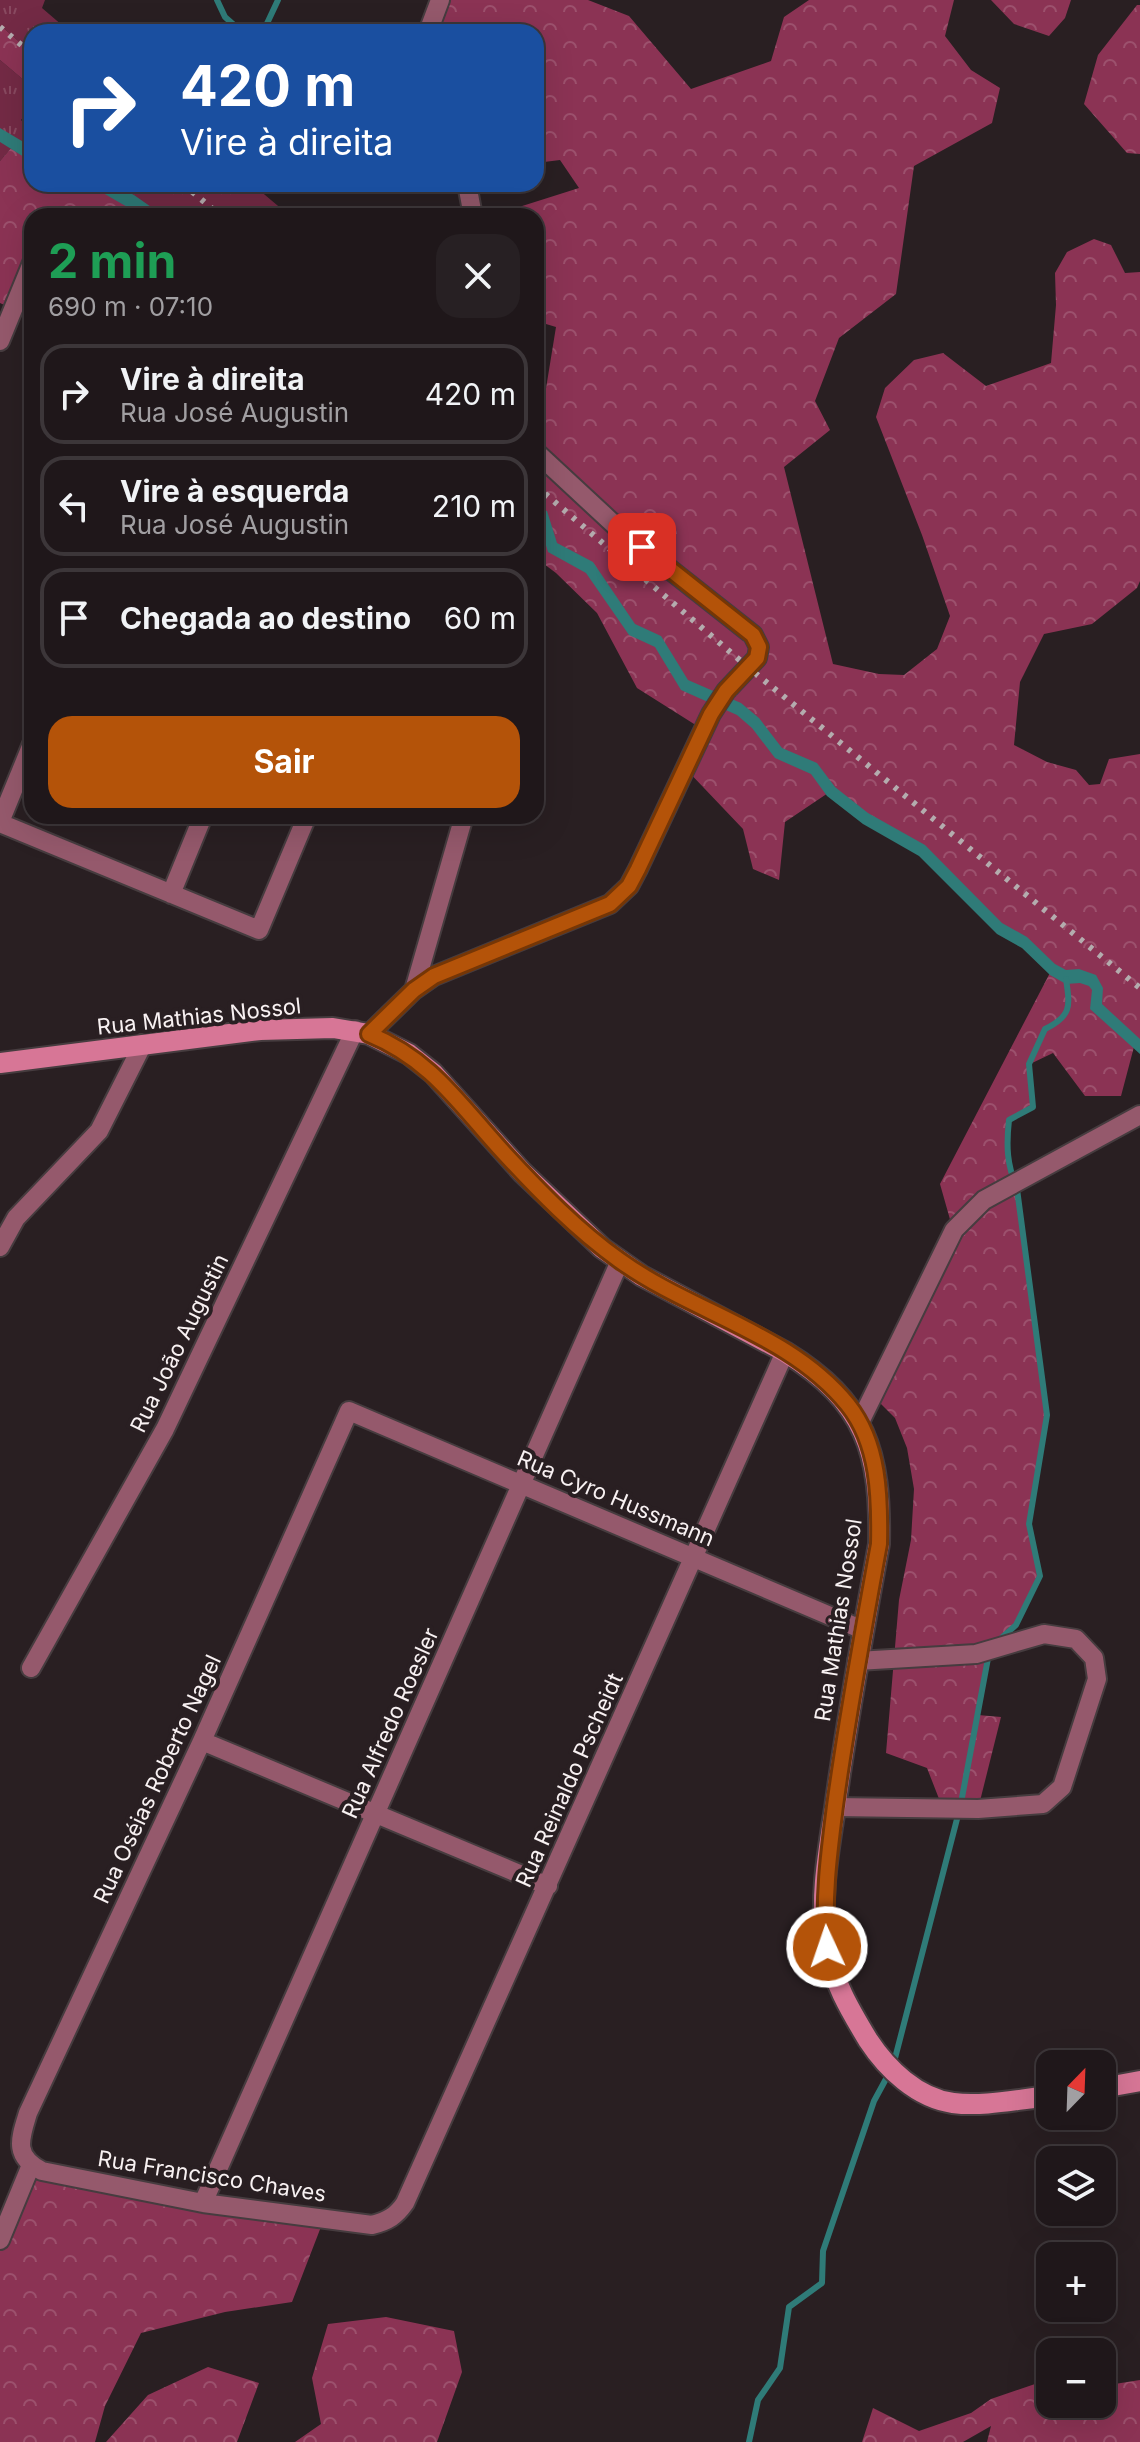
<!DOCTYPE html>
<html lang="pt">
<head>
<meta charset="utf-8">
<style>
	:root { --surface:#1f171a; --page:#272023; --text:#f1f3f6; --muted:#a19fa2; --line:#3c3639; --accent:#b45309 }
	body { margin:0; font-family:Inter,sans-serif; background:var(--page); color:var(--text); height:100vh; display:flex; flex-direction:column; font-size:30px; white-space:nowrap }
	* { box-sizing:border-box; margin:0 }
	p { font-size:26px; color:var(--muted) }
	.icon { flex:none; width:44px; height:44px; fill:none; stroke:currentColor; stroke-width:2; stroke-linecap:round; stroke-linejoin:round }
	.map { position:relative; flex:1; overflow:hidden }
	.panel { position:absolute; left:24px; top:208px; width:520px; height:616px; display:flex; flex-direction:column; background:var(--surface); border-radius:24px; box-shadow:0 8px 32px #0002,0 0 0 2px var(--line) }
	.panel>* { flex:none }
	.guide { position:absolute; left:24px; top:24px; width:520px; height:168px; border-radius:24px; box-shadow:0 8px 32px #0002,0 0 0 2px var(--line); background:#1a4fa0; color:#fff; overflow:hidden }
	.needle { width:52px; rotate:23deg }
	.controls { position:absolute; left:1036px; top:2050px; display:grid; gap:16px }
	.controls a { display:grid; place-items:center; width:80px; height:80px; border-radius:16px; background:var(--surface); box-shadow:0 8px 32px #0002,0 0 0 2px var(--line); font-size:40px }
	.pin { position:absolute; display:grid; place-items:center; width:68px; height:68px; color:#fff; margin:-34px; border-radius:16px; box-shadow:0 4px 12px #0006 }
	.me { position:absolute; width:88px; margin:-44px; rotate:357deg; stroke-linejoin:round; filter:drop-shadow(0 0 6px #0008) }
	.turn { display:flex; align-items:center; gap:28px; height:168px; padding:0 24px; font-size:36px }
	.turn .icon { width:104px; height:104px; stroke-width:2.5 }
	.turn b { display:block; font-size:56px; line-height:68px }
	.round { display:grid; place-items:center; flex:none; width:84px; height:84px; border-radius:24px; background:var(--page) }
	.overview { display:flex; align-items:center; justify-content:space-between; height:136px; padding:0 24px }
	h1 { font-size:48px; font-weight:700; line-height:60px; color:#1e9e55 }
	.action { display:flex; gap:16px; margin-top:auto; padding:16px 24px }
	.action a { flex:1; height:92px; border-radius:24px; background:var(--accent); color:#fff; font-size:32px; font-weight:700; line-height:92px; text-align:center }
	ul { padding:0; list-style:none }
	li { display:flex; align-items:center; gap:24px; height:100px; margin:0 16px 12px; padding:0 8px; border:4px solid var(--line); border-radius:24px }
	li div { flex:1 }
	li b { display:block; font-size:30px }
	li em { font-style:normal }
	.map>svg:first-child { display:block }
	.grass { fill:url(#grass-tufts) }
	.forest { fill:url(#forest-crowns) }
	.water { fill:#2f7b78 }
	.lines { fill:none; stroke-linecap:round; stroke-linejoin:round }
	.stream { stroke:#2f7b78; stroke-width:6 }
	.street-casing { stroke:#463c3f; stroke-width:22 }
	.secondary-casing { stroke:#463c3f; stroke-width:24 }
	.street { stroke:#95596c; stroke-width:18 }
	.secondary { stroke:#d77696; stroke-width:20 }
	.rail { stroke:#b4acae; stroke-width:6; stroke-dasharray:4 8; stroke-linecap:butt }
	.route-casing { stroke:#753606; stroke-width:20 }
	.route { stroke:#b45309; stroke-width:14 }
	.labels { text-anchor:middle; stroke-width:8; stroke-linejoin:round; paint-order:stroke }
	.street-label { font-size:22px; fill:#f8f1f2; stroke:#291f22 }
</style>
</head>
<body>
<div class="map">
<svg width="1140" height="2442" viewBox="0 0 1140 2442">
	<defs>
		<pattern id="grass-tufts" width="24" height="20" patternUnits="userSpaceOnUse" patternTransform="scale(2)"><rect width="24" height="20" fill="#732a45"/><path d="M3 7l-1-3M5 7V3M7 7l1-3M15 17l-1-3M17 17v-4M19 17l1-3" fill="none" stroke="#884960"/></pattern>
		<pattern id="forest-crowns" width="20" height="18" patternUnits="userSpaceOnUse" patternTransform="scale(2)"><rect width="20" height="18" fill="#8b3354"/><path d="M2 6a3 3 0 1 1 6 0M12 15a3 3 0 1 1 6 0" fill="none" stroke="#9c516d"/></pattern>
	</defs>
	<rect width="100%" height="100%" fill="#291f22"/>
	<!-- grass -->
	<path class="grass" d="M0,0H45L42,8L70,32H32V53L0,25Z
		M0,60L32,87V105L21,120L32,131V154L16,142L0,161Z
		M100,184H252L290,216H154Z"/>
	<!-- forest -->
	<path class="forest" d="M440,0H588L629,16L691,89L771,61L784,17L809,0H954L945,36L971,70L1000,88L992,123L914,166L896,294L839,338L815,401L830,430L784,467L833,664L879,674L904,675L937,649L950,616L922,535L876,417L885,388L914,360L943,353L986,386L1051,363L1056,305L1055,273L1067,252L1094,239L1111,245L1125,273L1140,272V581L1137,588L1092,624L1044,634L1020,682L1014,745L1047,762L1076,770L1089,785L1100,784L1109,759L1140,754V1047L1135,1043L1121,1096H1085L1053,1053L1030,1064L1033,1107L1009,1121C1006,1147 1007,1164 1017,1189L1047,1415L1029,1524L1040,1576L1016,1625L990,1648L978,1715L1001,1717L978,1809H943L927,1768L886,1753L899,1600L911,1540L914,1489L907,1448L895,1418L873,1396L953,1230L940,1184L1052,969L999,927L922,850L831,791L785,822L779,880L753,869L743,829L684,767L702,729L637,688L597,613L556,573L536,558V413H542L556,327L536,321V216H491L579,188L560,160L536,163V32H428Z
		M991,0H1071L1065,18L1049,36L1014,24Z
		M1137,5H1140V154L1127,153L1084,104L1098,55Z
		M0,25L32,53V87L0,60Z
		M16,142L32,154V184H100L154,216H32V263L13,309L0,303V161Z
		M31,2165L324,2219L292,2302L225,2312L141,2333L105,2406L95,2442H0V2240Z
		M386,2317L454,2331L462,2372L437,2442H295L321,2424L312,2378L328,2324Z
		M208,2367L259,2383L237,2442H106L148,2395Z
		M1140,2380V2442H987L991,2426L963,2442H862L873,2408L919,2431L971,2413L991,2399L1035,2384L1050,2386V2404H1102V2386Z"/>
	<!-- water -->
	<path class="water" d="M0,128L32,147V162L0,142Z
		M75,184H112L134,195L164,216H143L96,189Z
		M536,507L547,511L557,543L593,562L635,624L661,636L688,680L741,703L759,718L782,748L817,763L835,787L868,813L925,845L1002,923L1027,937L1055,964L1066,970L1079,969L1096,975L1103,988L1102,1004L1140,1039V1054L1090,1009L1092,990L1089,986L1080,983L1066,984L1050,975L1022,948L997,934L919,856L863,824L827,796L811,774L775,758L752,728L737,715L681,690L655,647L629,635L586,573L548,552L539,521L536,520Z"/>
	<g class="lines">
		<!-- stream -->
		<path class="stream" d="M217,0L225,17L242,32
			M263,32L278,0
			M998,1641L1016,1625L1040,1576L1029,1524L1047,1415L1017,1189C1007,1164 1006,1147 1009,1120L1033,1107L1029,1064L1045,1029C1072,1016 1070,1006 1066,979
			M961,1803L989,1653
			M749,2442L758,2400L780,2368L789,2307L822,2283L823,2251L874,2101L893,2066L957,1819"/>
		<!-- street casing -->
		<g class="street-casing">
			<path id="street" d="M428,32L440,0
				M467,184L473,216
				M0,341L32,263
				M0,822L32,744
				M0,823L259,930L307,816
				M171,894L203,816
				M414,990L464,816
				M369,1034L414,990L434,976L610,904L629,886L638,869L711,714L726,691L757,658L759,647L753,635L620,530L536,452
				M0,1247L16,1218L99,1131L143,1044
				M785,1352C659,1636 533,1920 405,2203C396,2216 388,2221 372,2225L203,2203L42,2171C13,2156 20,2139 28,2113L202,1741L349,1411L863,1630
				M860,1422L954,1230L984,1200L1140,1115
				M31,1668L165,1429L355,1030
				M202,1741L548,1886
				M835,1807L978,1809L1043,1804L1062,1787L1097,1679L1094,1658L1076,1639L1044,1634L976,1654L857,1661
				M203,2203L620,1261
				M0,2240L31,2165"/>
		</g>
		<!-- secondary casing -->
		<g class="secondary-casing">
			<path id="secondary" d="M0,1063L260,1030L333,1028L369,1034L409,1054L433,1073L522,1172L602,1248L642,1276L785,1352C866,1402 881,1452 879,1544C863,1632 847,1719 835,1808C828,1853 819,1901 827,1946C833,1982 850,2010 868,2040C887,2069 917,2098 953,2103C984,2107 1019,2099 1050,2096
				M1102,2088L1140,2081"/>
		</g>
		<!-- street -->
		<use href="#street" class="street"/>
		<!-- secondary -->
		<use href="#secondary" class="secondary"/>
		<!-- rail -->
		<path class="rail" d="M0,27L32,54
			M183,184L221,216
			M536,486L749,668L1140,988"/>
	</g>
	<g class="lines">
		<!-- route casing -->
		<g class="route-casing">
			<path id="route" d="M642,547L753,635L759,647L757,658L726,691L711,714L638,869L629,886L610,904L434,976L414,990L369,1034C432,1060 459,1104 504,1153C539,1191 577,1230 619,1260C692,1313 790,1333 848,1405C879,1444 880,1497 879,1544C863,1631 847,1718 835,1806C829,1853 823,1898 827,1947"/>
		</g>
		<!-- route -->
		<use href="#route" class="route"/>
	</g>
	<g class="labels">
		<!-- street labels -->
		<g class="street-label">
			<text transform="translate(199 1016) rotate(-6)" y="8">Rua Mathias Nossol</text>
			<text transform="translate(179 1343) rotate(-64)" y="8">Rua João Augustin</text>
			<text transform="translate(616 1498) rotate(23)" y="8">Rua Cyro Hussmann</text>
			<text transform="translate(838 1620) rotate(-81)" y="8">Rua Mathias Nossol</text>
			<text transform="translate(390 1723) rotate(-66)" y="8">Rua Alfredo Roesler</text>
			<text transform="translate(157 1779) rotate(-65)" y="8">Rua Oséias Roberto Nagel</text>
			<text transform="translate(569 1780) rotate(-66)" y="8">Rua Reinaldo Pscheidt</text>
			<text transform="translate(212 2176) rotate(9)" y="8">Rua Francisco Chaves</text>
		</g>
	</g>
</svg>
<div class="controls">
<a><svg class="needle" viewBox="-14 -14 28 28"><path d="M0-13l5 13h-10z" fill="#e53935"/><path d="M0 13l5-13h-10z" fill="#a19fa2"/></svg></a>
<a><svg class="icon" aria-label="layers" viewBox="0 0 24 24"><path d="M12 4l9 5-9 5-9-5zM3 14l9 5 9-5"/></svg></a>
<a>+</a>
<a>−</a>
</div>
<div class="pin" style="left:642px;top:547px;background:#d93025"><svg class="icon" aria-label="arrive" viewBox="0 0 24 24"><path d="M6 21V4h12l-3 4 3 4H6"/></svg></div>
<svg class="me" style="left:827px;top:1947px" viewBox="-20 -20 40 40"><circle r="17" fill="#b45309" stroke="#fff" stroke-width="3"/><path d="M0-11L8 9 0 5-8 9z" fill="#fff"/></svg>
<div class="guide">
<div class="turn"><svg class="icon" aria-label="right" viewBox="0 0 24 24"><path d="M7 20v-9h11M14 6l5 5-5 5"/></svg><div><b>420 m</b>Vire à direita</div></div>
</div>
<section class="panel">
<div class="overview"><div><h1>2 min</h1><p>690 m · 07:10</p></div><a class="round"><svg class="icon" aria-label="close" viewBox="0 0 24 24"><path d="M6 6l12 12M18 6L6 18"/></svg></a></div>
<ul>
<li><svg class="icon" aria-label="right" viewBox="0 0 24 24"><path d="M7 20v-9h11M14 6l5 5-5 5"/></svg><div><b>Vire à direita</b><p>Rua José Augustin</p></div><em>420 m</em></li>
<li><svg class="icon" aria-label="left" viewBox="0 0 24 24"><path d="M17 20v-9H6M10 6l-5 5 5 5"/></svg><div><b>Vire à esquerda</b><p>Rua José Augustin</p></div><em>210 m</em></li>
<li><svg class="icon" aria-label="arrive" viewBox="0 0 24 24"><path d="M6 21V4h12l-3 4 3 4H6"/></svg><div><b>Chegada ao destino</b></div><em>60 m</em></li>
</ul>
<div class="action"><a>Sair</a></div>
</section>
</div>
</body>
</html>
